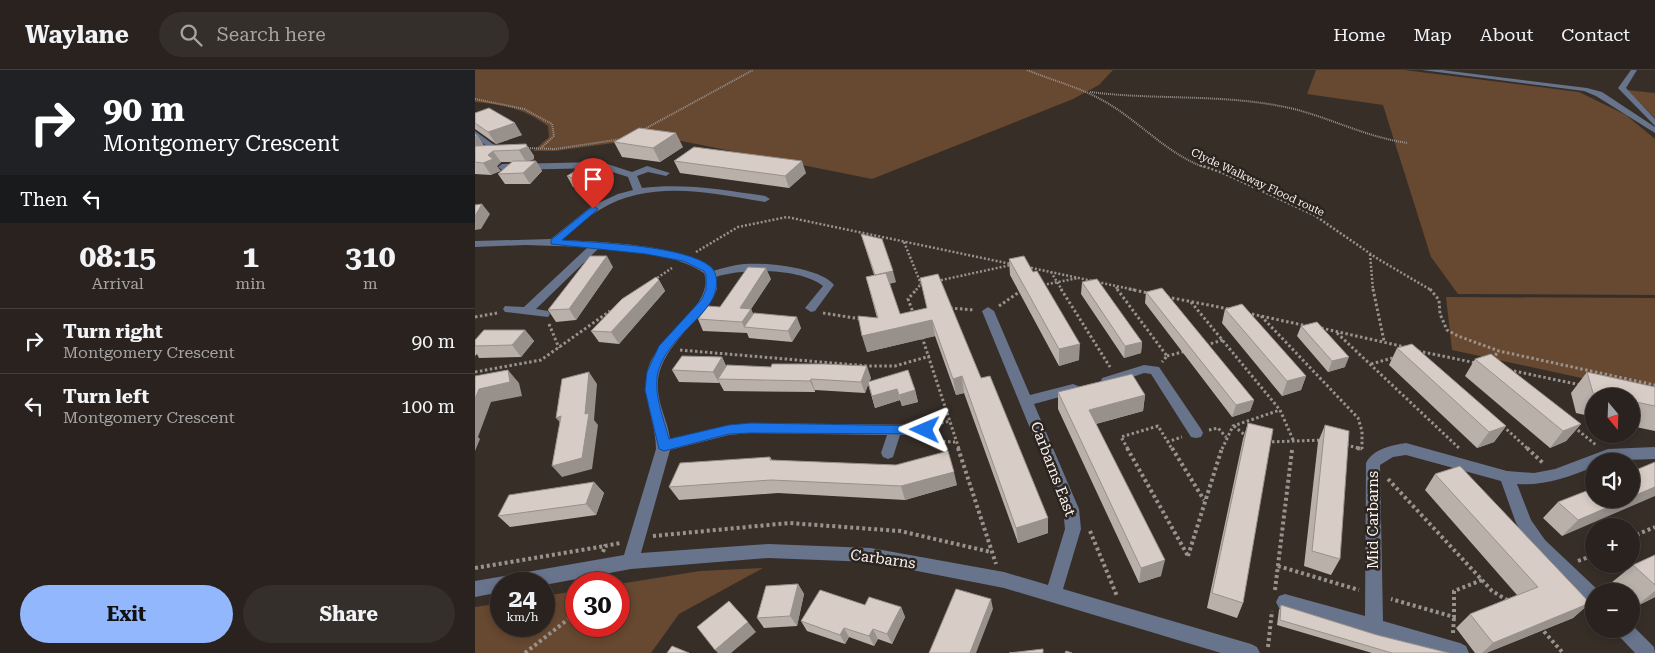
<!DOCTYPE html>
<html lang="en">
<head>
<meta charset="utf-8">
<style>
	:root { --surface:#29221e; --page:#352f2b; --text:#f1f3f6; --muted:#a5a4a4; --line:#453f3c; --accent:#93b7fd }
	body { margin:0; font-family:"Roboto Serif",serif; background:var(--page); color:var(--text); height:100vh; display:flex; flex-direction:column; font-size:19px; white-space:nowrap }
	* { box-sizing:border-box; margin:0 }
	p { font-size:16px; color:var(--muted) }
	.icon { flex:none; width:28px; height:28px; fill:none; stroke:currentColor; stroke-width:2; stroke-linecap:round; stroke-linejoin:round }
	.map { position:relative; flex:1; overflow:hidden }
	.side { display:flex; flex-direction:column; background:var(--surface); width:475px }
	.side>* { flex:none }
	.guide { background:#202124; color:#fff; overflow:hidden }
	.needle { width:32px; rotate:161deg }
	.controls { position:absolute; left:1110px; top:318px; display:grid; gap:10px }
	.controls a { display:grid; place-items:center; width:55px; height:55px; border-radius:50%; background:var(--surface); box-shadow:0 2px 8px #0003,0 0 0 1px var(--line); font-size:25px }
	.speed { position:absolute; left:15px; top:502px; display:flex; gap:10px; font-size:25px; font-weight:700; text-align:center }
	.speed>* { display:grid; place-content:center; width:65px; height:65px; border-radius:50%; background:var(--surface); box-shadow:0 2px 8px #0003,0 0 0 1px var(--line); line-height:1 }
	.speed small { font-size:12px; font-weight:400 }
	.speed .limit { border:8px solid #d22; background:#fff; color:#111 }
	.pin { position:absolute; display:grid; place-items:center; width:42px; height:42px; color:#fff; margin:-51px -21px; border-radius:50% 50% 50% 0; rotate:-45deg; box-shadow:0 0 5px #0007 }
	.pin .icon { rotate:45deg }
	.me { position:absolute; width:55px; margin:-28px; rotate:271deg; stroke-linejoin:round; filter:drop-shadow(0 0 4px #0008) }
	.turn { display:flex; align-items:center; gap:18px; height:105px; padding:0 20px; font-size:22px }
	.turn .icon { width:65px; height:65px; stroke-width:2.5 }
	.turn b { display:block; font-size:35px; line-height:42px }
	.then { display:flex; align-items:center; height:48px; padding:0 20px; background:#0003; gap:10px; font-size:19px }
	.eta { display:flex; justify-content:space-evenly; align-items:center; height:85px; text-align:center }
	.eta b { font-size:30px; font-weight:700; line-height:35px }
	.primary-button { display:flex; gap:10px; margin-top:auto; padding:10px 20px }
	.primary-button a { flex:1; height:58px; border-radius:30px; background:var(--accent); color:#111; font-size:20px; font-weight:700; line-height:58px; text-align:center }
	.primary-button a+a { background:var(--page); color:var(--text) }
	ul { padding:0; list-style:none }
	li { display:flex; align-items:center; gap:15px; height:65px; padding:0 20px; border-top:1px solid var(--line) }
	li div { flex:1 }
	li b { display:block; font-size:19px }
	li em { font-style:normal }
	header { display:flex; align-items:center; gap:30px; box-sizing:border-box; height:70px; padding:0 25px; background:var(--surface); border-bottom:1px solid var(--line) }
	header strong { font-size:24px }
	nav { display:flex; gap:28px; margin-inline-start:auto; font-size:18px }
	.search { width:350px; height:45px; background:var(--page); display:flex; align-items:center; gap:12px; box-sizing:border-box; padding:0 18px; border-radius:28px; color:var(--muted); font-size:19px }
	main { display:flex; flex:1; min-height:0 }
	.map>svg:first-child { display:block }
	.green { fill:#674830 }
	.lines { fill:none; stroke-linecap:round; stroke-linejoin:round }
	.path-far3 { stroke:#99928d; stroke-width:2; stroke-dasharray:1 1; stroke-linecap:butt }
	.path-far2 { stroke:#99928d; stroke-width:2.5; stroke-dasharray:2 2; stroke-linecap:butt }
	.path-far1 { stroke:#99928d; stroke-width:3; stroke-dasharray:2.5 2.5; stroke-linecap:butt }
	.path { stroke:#99928d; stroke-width:4; stroke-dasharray:3 3; stroke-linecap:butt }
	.minor { fill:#67748c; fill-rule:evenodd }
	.wall { fill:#bab0aa }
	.shaded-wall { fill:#97908b }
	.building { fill:#d8cdc6; stroke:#97908b }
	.route { fill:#1a73e8; stroke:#114b97 }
	.labels { text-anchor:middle; stroke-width:5; stroke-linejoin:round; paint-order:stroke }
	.far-street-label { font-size:11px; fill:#f9f3ef; stroke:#2c241f }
	.near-street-label { font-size:15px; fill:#f9f3ef; stroke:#2c241f }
</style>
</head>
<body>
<header>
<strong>Waylane</strong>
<div class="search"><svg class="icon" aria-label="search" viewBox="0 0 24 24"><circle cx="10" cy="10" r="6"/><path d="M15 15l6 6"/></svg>Search here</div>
<nav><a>Home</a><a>Map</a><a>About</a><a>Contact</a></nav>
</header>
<main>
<section class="side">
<div class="guide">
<div class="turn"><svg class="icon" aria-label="right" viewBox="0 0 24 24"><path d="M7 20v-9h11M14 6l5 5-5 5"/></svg><div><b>90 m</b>Montgomery Crescent</div></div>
<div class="then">Then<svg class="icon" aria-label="left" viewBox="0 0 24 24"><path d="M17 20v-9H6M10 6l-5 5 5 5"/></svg></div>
</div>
<div class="eta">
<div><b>08:15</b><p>Arrival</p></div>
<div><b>1</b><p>min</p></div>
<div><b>310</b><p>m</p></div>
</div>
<ul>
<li><svg class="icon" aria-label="right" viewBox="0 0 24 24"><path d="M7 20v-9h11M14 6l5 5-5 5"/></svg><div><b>Turn right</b><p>Montgomery Crescent</p></div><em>90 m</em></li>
<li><svg class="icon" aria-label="left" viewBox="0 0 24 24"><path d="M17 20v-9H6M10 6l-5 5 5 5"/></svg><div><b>Turn left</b><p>Montgomery Crescent</p></div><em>100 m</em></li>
</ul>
<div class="primary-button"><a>Exit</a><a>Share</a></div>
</section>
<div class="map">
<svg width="1180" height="583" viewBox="0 0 1180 583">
	<rect width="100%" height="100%" fill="#372e28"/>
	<!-- green -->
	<path class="green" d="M0,0H638L624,15L598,29L397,109L171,64L160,70L81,81H58L74,67L73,56C48,38 30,35 0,32Z
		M841,0H929L1104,22L1151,45L1180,69V225L983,224L956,187L908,35L832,24Z
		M1152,20L1180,23V48Z
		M971,227L1180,228V324L977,280Z
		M288,498L204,544L176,583H0V537L26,533V556H69V526L101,521V556H144V514L225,501Z"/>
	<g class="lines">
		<!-- path-far3 -->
		<path class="path-far3" d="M552,0C576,10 604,17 627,30C661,48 693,85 729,97
			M615,22C678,30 743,24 805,36C849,44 888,67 933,73
			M0,29L49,39L77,54L79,66L66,78
			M166,61L278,0
			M51,78L80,79L147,69"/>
		<!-- path-far2 -->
		<path class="path-far2" d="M725,95L748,103L839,145L903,189L956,220
			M429,172L446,214
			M221,182L263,157L312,147L536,194
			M895,184L898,220
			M552,197L660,220
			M576,202L587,220
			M179,210L197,198
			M462,211L536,195
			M568,215L603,208
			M641,217L643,220
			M441,220L445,215"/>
		<!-- path-far1 -->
		<path class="path-far1" d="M586,219L635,297
			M642,219L692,286L687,292
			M654,219L673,223
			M898,219L909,271
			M955,219L964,230L965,244L972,260L983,266L1024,281L1180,315
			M692,227L754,239
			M716,232L805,340L819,372
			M524,236L547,220
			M475,238L499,240
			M348,243L386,249
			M772,243L832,256
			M439,245L433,229L442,219
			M786,246L883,348L887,361V379
			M0,247L22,243
			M74,254L84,278
			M846,258L930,277
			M862,263L985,379
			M447,267L484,379
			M731,275L748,270
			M205,280L393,296H420L455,286
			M943,281L1001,293
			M692,286L711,281
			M1017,289L1024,281
			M896,294L921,287
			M1034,300L1106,315
			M0,302L66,290L135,241
			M461,354L476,351
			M759,356L771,366
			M1028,356L1053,379
			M1099,357L1121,375
			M734,360L743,358L751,367
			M458,371L480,372
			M692,372L707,367
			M792,372L848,370
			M871,375L887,379
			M653,379L646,367L683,356L697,379
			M747,379L758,356L805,340"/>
		<!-- path -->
		<path class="path" d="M483,378L521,494
			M652,378L713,486
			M697,378L729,430
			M882,378L887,379
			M1052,378L1069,394
			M913,409L1007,510L979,521V547L916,529
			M615,461L642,526
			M178,466L314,453L425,461L516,482
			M1156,467L1180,457
			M128,482L130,476L145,473
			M713,486L747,378
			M1103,491L1119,485
			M803,496L884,520
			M0,498L130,476
			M1007,510L1017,521L1034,531
			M800,520L817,380
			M1065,557L1088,583
			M978,563L979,547
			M793,577L797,541
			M50,583L101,543"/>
		<!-- minor -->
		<path class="minor" d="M947,0H967L1112,18L1127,22L1180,57V63L1121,26L1109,21Z
			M1156,0H1162L1151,18L1180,49V56L1143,18Z
			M0,61L22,77L0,91V84L13,77L0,67Z
			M126,92L157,102L172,96L195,103L191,106L173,102L162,106L167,118C209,113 249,120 290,126L295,129L290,132C236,123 176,109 126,139C111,147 100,159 87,170C125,172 211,174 238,201C248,198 259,195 269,194C290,192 346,198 359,215L340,241L336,242L330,238L348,216C325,198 268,198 241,207L242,219L238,228C220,256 179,283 183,320C184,337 193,352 195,369L254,355L276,353L450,355L455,356L457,360L455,364L425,365L418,387L413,389L408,387L406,383L412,365L276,363L254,365L195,380L166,483L293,474L396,478L529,502L573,515L590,459L588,439L507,241L513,237L519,241L555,325L598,314L603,316L605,319L603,322L559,334L604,439L606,459L588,519L776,574L782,577L785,583H746L529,518L396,492L293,488L156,499L69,515L26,514V522L0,527V511L149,485L181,379C181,347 161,320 177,289C190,265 240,232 229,203C198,183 160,182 124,178L61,239L73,241L75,244L73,247L30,242L28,239L30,236L49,237L113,177L50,175L0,177V171L76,169L117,136L143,124L158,120L153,107L125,98L27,100L23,97L27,94Z
			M669,295L684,297L726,359L728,363L726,367L721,368L716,367L676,304L669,303L632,316L626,311L627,308Z
			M931,373L1032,401L1059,403L1080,399L1133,379L1180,377V389L1119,391V397C1093,407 1070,416 1042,414L1056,450L1070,470L1124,521H1119V536L1113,534L1058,480L1041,453L1026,411L931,385L918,387L905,395L908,551L985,573L991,576L994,583H957L899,568L804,538L801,532L804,526L810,524L890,546L891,393C898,379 917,375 931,373Z
			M1156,554L1179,577L1180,583H1160L1143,565L1140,559H1156Z"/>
	</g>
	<!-- wall -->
	<path class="wall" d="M0,43L47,65L21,74L0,59Z
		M0,64L2,65L9,76L51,74L59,86V89L53,91H61L67,101L55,114H30L23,104L37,92H26L22,96L16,105L0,104Z
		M139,72L208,77L185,92L147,87Z
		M199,91L331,103L314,118L205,103Z
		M125,104L131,114L114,122L98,117L92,106Z
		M386,164L421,212L414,214L425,244L452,238L445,208L506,308L573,463L543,473L489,323L481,325L460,266L392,282L402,248L391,207L399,205Z
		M534,189L604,290L584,296L535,205Z
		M138,197L101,250L81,252L73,240Z
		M296,209L276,239L278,244L326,258L317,272L274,268L272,263L228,261L223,249Z
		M184,210L190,221L144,274L124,272L116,261Z
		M607,212L667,272L666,283L649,288L606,224Z
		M671,222L779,330L775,341L757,347L670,233Z
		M750,239L831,306L826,320L807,326L747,253Z
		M826,256L870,297L853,302L822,266Z
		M50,260L59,271L46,287L4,288L2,284L0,286V270Z
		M922,278L1031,356L1019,372L1002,378L914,295Z
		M247,287L251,296L396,308L394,311L440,320L443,332L427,336L425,330L400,338L393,314L390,323L340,320V322L249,321L244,312V313L204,312L197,300Z
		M1000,289L1106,354L1091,371L1075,378L990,306Z
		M1112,302L1180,317V361L1156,356V326H1119V347L1101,343L1096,323Z
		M583,322L670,325L668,341L621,354L686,506L664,513L583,339Z
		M773,353L768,533L762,548L732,538L768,369Z
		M850,355L865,489L856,505L829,496L843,372Z
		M295,387L297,390L482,415L430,430L303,423L204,430L194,417Z
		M960,404L1115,533L1098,548L1011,583H1000L981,558L995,544L1042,525L950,420Z
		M119,412L129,423L121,445L35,457L23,446Z
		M1156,429L1087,466L1068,448L1083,432Z
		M1180,485V527L1160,537L1156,533V521H1144L1136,513L1158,495Z
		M323,514L329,524L322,556L289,558L282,548Z
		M390,535L426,537L430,547L417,574L403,569L399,576L374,567L370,574L332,561L326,551Z
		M806,535L902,565L974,583H897L802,555L804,540Z"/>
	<!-- shaded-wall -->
	<path class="shaded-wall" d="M40,53L47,65L21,74L13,62Z
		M201,63L208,77L185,92L178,78Z
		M2,65L10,77L0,80V66Z
		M51,74L59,86V89L51,92L44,80Z
		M18,81L26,92L22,96L26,101L16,105L8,93L13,85Z
		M61,91L67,101L55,114L48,103Z
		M327,91L331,103L314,118L310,106Z
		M125,104L131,114L114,122L108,112Z
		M7,134L15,144L6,159L0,160V146Z
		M132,186L138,197L101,250L94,239Z
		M291,198L296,209L276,239L281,250L269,257L267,252L265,238Z
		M418,201L421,212L402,216L400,205Z
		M184,210L190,221L144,274L136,262Z
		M322,247L326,258L317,272L313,261Z
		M457,250L460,266L392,282L387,266Z
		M50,260L59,271L46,287L37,275Z
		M667,272L666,283L649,288L650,276Z
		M605,274L604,290L584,296V279Z
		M247,287L252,298L243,309L244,312V313L238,302Z
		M874,287L870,297L853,302L857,291Z
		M392,296L396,308L390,323L386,312Z
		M33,300L44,313L47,326L16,332L3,367L5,369L0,381V329L4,319Z
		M114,302L122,314L119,350L123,355L117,399L87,407L77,396L110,344Z
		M487,306L489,323L481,325L478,309Z
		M831,306L826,320L807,326L812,311Z
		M336,309L340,320V322L335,311Z
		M422,319L425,330L400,338L397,326Z
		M440,320L443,332L427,336L424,325Z
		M670,325L668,341L613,356L614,340Z
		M779,330L775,341L757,347L761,335Z
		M86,346L91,359L81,348Z
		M1106,354L1091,371L1075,378L1088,361Z
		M1031,356L1019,372L1002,378L1014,362Z
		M479,402L482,415L430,430L426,416Z
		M119,412L129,423L121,445L111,434Z
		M1180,417V426L1087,466L1103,450L1152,429H1156V427Z
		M573,448V463L543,473L541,458Z
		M690,490L686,506L664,513L666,498Z
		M323,514L329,524L322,556L315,546Z
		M1180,521V527L1160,537Z
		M516,529L518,539L501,583H495Z
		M1115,533L1098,548L1011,583H1007L1018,573Z
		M426,537L430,547L417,574L412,564Z
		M273,552L281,562L256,583H243L240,580Z
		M369,558L374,567L370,574L365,565Z
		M398,559L403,569L399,576L394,566Z"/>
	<!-- building -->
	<path class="building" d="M14,38L40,53L13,62L0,53V43Z
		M164,58L201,63L178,78L139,72Z
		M51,74L52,77L44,80L18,81L13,85L18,89L8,93L0,92V76Z
		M219,77L327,91L310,106L199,91Z
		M38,91H61L48,103L23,104Z
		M107,97L125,104L108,112L92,106Z
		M7,134L0,146V135Z
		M386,164L407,169L418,201L400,205Z
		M115,186H132L94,239L73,240Z
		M549,186L558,202L562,201L605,274L584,279L534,189Z
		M273,197L291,198L265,238L276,239L267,252L223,249L233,236L245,237Z
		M411,203L425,244L452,238L445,208L463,204L506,308L515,306L573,448L541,458L487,306L478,309L457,250L387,266L383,246L403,248L391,207Z
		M181,207L184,210L136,262L116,261L147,229Z
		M622,209L667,272L650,276L607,212Z
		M687,218L779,330L761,335L671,222Z
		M767,234L831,306L812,311L750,239Z
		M279,243L322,247L313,261L269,257Z
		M842,252L874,287L857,291L826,256Z
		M9,260H50L37,275L0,276V270Z
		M937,274L1031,356L1014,362L922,278Z
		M1016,284L1106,354L1088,361L1000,289Z
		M207,286L247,287L238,302L197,300Z
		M297,294H349L392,296L386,312L336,309L335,311L243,309L252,295L296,297Z
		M33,300L35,312L4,319L0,329V306Z
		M433,300L440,320L424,325L422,319L397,326L393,312Z
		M114,302L110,344L114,343L107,388L77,396L86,346L81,348L87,309Z
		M1112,302L1180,317V336L1156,331V326H1134L1118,323Z
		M657,304L670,325L614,340L690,490L666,498L583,322Z
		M773,353L798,359L768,533L737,523Z
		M850,355L874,361L865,489L837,481Z
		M473,381L479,402L426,416L296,410L194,417L205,393L295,387V390L421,395Z
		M1180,392V417L1156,427V402Z
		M985,396L1115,533L1018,573L995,544L1063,517L960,404Z
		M119,412L111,434L23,446L34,425Z
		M1119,418V429H1152L1103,450L1083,432Z
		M1180,485V515L1158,495Z
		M323,514L315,546L282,548L291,516Z
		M481,519L516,529L495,583H454Z
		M345,520L390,535L394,527L426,537L412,564L398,559L394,566L369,558L365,565L326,551Z
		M254,531L273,552L240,580L222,557Z
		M806,535L902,565L974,583H917L805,550Z
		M197,576L214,583H192Z
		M568,579V583H534Z
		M591,581L597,583H590Z"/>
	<!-- route -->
	<path class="route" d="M118,136L123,139L122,140L87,170C122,173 210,175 236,197C245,206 242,223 235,233C219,256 191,273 183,302C178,324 189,349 194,369L254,355L276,353L450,356L457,360L455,364L276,363L254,364L189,381L184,379L170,320L172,302L184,276L227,229L231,219V205L229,201L208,191L171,184L76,174V170Z"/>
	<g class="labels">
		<!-- far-street labels -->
		<g class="far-street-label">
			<text transform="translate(783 112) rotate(25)" y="4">Clyde Walkway Flood route</text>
		</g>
		<!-- near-street labels -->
		<g class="near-street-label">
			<text transform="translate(578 399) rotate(69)" y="5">Carbarns East</text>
			<text transform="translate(898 450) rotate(-90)" y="5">Mid Carbarns</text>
			<text transform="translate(408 489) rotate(8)" y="5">Carbarns</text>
		</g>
	</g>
</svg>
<div class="controls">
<a><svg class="needle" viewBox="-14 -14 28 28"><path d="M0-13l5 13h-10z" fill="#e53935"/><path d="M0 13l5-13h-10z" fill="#a5a4a4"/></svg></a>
<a><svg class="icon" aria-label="sound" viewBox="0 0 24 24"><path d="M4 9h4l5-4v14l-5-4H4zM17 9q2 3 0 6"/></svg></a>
<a>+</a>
<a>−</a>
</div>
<div class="speed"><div>24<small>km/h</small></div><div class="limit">30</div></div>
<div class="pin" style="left:118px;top:139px;background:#d93025"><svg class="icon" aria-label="arrive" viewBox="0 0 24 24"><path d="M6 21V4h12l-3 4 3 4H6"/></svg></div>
<svg class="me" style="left:450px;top:360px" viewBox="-20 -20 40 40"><path d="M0-17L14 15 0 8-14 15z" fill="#1a73e8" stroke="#fff" stroke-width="4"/></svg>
</div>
</main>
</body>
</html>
